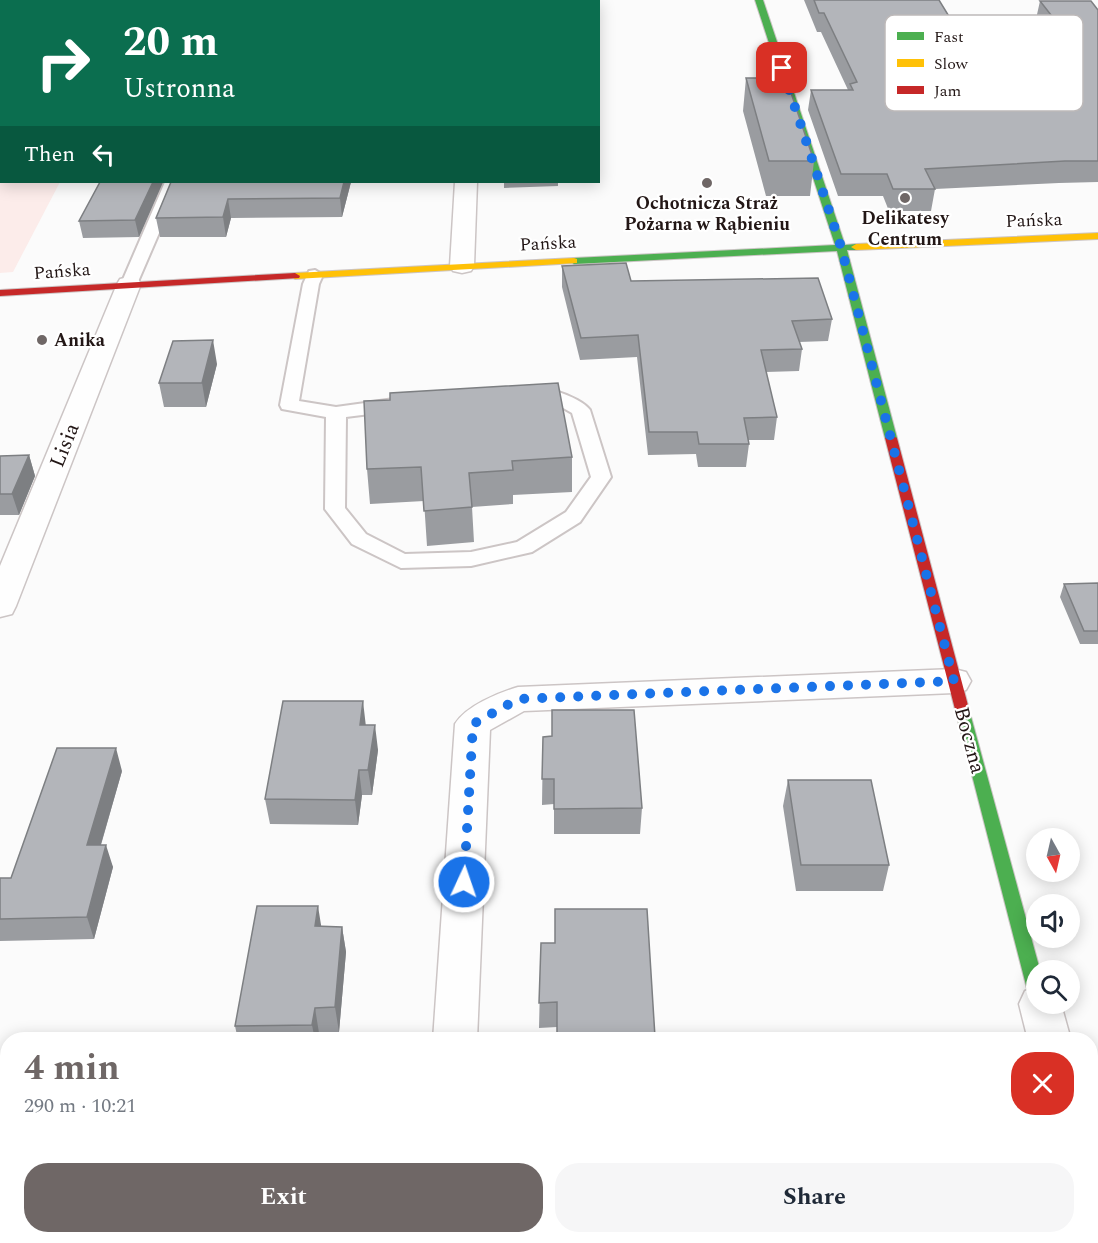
<!DOCTYPE html>
<html lang="en">
<head>
<meta charset="utf-8">
<style>
	:root { --surface:#fff; --page:#f6f6f7; --text:#1f2937; --muted:#747a83; --accent:#6f6766 }
	body { margin:0; font-family:Spectral,serif; background:var(--page); color:var(--text); height:100vh; display:flex; flex-direction:column; font-size:22px; white-space:nowrap }
	* { box-sizing:border-box; margin:0 }
	p { font-size:20px; color:var(--muted) }
	.icon { flex:none; width:33px; height:33px; fill:none; stroke:currentColor; stroke-width:2; stroke-linecap:round; stroke-linejoin:round }
	.map { position:relative; flex:1; overflow:hidden }
	.panel { position:absolute; left:0px; top:1032px; width:1098px; height:212px; display:flex; flex-direction:column; background:var(--surface); border-radius:24px 24px 0 0; box-shadow:0 3px 15px #0003 }
	.panel>* { flex:none }
	.top-card { position:absolute; left:0px; top:0px; width:600px; height:183px; box-shadow:0 3px 15px #0003; background:#0b6e4f; color:#fff; overflow:hidden }
	.needle { width:39px; rotate:172deg }
	.fabs { position:absolute; left:1026px; top:828px; display:grid; gap:12px }
	.fabs a { display:grid; place-items:center; width:54px; height:54px; border-radius:50%; background:var(--surface); box-shadow:0 3px 15px #0003; font-size:30px }
	.pin { position:absolute; display:grid; place-items:center; width:51px; height:51px; color:#fff; margin:-26px; border-radius:12px; box-shadow:0 3px 9px #0006 }
	.me { position:absolute; width:66px; margin:-33px; rotate:3deg; stroke-linejoin:round; filter:drop-shadow(0 0 4px #0008) }
	.turn { display:flex; align-items:center; gap:21px; height:126px; padding:0 24px; font-size:27px }
	.turn .icon { width:78px; height:78px; stroke-width:2.5 }
	.turn b { display:block; font-size:42px; line-height:51px }
	.then { display:flex; align-items:center; height:57px; padding:0 24px; background:#0003; gap:12px; font-size:22px }
	.round { display:grid; place-items:center; flex:none; width:63px; height:63px; border-radius:24px; background:var(--page) }
	.overview { display:flex; align-items:center; justify-content:space-between; height:102px; padding:0 24px }
	h1 { font-size:36px; font-weight:700; line-height:45px; color:var(--accent) }
	.cta { display:flex; gap:12px; margin-top:auto; padding:12px 24px }
	.cta a { flex:1; height:69px; border-radius:24px; background:var(--accent); color:#fff; font-size:24px; font-weight:700; line-height:69px; text-align:center }
	.cta a+a { background:var(--page); color:var(--text) }
	.map>svg:first-child { display:block }
	.green { fill:#fcecea }
	.lines { fill:none; stroke-linecap:round; stroke-linejoin:round }
	.lane-casing { stroke:#ccc5c5; stroke-width:4 }
	.street-casing { stroke:#ccc5c5; stroke-width:3 }
	.fast-casing { stroke:#ccc5c5; stroke-width:2 }
	.slow-casing { stroke:#ccc5c5; stroke-width:2 }
	.jam-casing { stroke:#ccc5c5; stroke-width:2 }
	.lane { fill:#fefefe; fill-rule:evenodd }
	.street { fill:#fefefe; fill-rule:evenodd }
	.fast { fill:#4caf50; fill-rule:evenodd }
	.slow { fill:#ffc107; fill-rule:evenodd }
	.jam { fill:#c62828; fill-rule:evenodd }
	.wall { fill:#9a9ca0 }
	.shaded-wall { fill:#7d7f82 }
	.building { fill:#b3b5ba; stroke:#7d7f82; stroke-width:1.5 }
	.route { stroke:#1a73e8; stroke-width:10; stroke-dasharray:0 18 }
	.poi-dot { fill:#6f6766; stroke:#fff; stroke-width:2 }
	.labels { text-anchor:middle; stroke-width:4.5; stroke-linejoin:round; paint-order:stroke }
	.far-poi-label { font-size:18px; font-weight:bold; fill:#231716; stroke:#fff }
	.far-street-label { font-size:18px; fill:#231716; stroke:#fff }
	.street-label { font-size:21px; fill:#231716; stroke:#fff }
	.key { fill:#fff; stroke:#bdb9b9; stroke-width:1.5 }
	.key-label { font-size:16px; fill:#231716 }
</style>
</head>
<body>
<div class="map">
<svg width="1098" height="1243" viewBox="0 0 1098 1243">
	<rect width="100%" height="100%" fill="#fbfbfb"/>
	<!-- green -->
	<path class="green" d="M0,100L2,182H60L13,272L0,273Z"/>
	<g class="lines">
		<!-- lane casing -->
		<g class="lane-casing">
			<path id="lane" d="M165,182H181L137,284L129,289L123,288L121,284Z
				M315,270L323,275L319,284L299,401L336,407L394,399L403,405L394,411L346,417L345,508L366,534L405,554L471,552L517,542L566,512L591,477L572,413L551,401L525,399L523,395C534,379 581,397 590,410L611,477L580,522L532,552L471,566L401,568L352,544L325,509L326,417L282,409L280,405L303,284L309,271Z"/>
		</g>
		<!-- street casing -->
		<g class="street-casing">
			<path id="street" d="M475,0H493V2H475Z
				M455,182H477L474,266L471,271L462,273L453,271L450,266Z
				M129,277L138,279L141,284L16,606L12,614L0,617V566L117,284L120,279Z
				M954,669L966,672L971,681L966,690L954,693L524,711L490,730L477,1040H433L455,724C466,706 498,693 518,687Z
				M1036,987V1004H1061L1071,1040H1028L1019,1004L1025,991Z
				M1090,1165L1098,1168V1236L1090,1233Z
				M419,1236H467V1243H419Z"/>
		</g>
		<!-- fast casing -->
		<g class="fast-casing">
			<path id="fast" d="M755,0H763L845,245L856,244L861,247L856,250H847L897,438L895,440L891,441L885,438L837,251L574,264L569,261L574,258L835,245Z
				M963,708L968,709L970,713L1040,970H1036V996L1030,994L1027,989L956,713L958,709Z"/>
		</g>
		<!-- slow casing -->
		<g class="slow-casing">
			<path id="slow" d="M1098,233V239L856,250L851,247L856,244Z
				M574,258L577,259V263L295,279L290,276L295,273Z"/>
		</g>
		<!-- jam casing -->
		<g class="jam-casing">
			<path id="jam" d="M295,273L300,276L299,278L0,296V290Z
				M891,435L897,438L970,713L968,717H958L956,713L885,438Z"/>
		</g>
		<!-- lane -->
		<use href="#lane" class="lane"/>
		<!-- street -->
		<use href="#street" class="street"/>
		<!-- fast -->
		<use href="#fast" class="fast"/>
		<!-- slow -->
		<use href="#slow" class="slow"/>
		<!-- jam -->
		<use href="#jam" class="jam"/>
	</g>
	<!-- wall -->
	<path class="wall" d="M804,0H939L972,54L1062,53L1036,19L1040,1L1098,10V182L1059,183L935,189L931,211H889L883,196H838L808,110L811,90H848L821,32H817Z
		M746,78L814,161L810,196H766L743,111Z
		M100,182H163L139,237L83,238L79,221Z
		M171,182H351L342,217L231,218L226,237H160L156,218Z
		M504,182H558V186L504,188Z
		M562,266L631,281L832,319L828,341L799,342L802,349L799,371L766,372L777,417L774,440H748L749,444L746,467H698L696,454L648,455L637,357L580,360L562,287Z
		M217,364L206,407H164L159,383Z
		M29,455L35,476L19,515H0V456Z
		M572,457V492L513,495V504L472,507L474,542L427,546L424,501L370,504L367,469Z
		M1098,583V644H1080L1060,597L1064,584Z
		M366,725L378,750L372,795H362L358,825L270,824L265,799Z
		M543,737L642,808L640,834H554V804L542,805Z
		M122,771L101,845L113,867L94,939L0,941V878H11Z
		M788,780L889,865L883,891H796L783,806Z
		M321,926L342,927L346,952L339,1032L319,1033L318,1040H238L235,1026Z
		M541,943L655,1037V1040H557V1027L539,1028Z
		M902,1236H1019L1020,1243H900Z"/>
	<!-- shaded-wall -->
	<path class="shaded-wall" d="M0,0H8L7,2H2V10L0,12Z
		M153,182H163L139,237L135,220Z
		M344,182H351L342,217L340,198Z
		M228,199L231,218L226,237L223,217Z
		M213,340L217,364L206,407L202,383Z
		M29,455L35,476L19,515L12,494Z
		M363,701L366,727L360,725Z
		M375,725L378,750L372,795L368,770Z
		M116,748L122,771L94,868L87,845Z
		M359,770L362,795L358,825L355,800Z
		M106,845L113,867L94,939L87,917Z
		M318,906L322,931L315,926Z
		M342,927L346,952L339,1032L335,1007Z
		M315,1008L319,1033L318,1040H315L312,1025Z
		M8,1210V1236H19L17,1243H0V1238Z
		M292,1236H297L299,1243H291Z"/>
	<!-- building -->
	<path class="building" d="M814,0H939L972,54L1081,53L1040,1H1091L1098,10V161H1065L925,169L935,189H893L887,174H841L811,90H853L850,84L857,82L824,13H819Z
		M746,78H786L814,161H769Z
		M100,182H153L135,220L79,221Z
		M171,182H344L340,198L228,199L223,217L156,218Z
		M626,263L631,281L818,278L832,319L792,321L802,349L761,350L777,417L744,418L749,444H699L697,432H649L638,335L581,338L562,266Z
		M213,340L202,383H159L173,341Z
		M558,383L572,457L512,461L513,470L469,473L472,507L424,511L421,467L367,469L364,401L390,400V393Z
		M29,455L12,494H0V456Z
		M1098,583V631H1084L1064,584Z
		M283,701H363L360,725H375L368,770H359L355,800L265,799Z
		M552,710H634L642,808L554,809V779H542L543,737L552,736Z
		M57,748H116L87,845H106L87,917L0,919V878H11Z
		M788,780H871L889,865H801Z
		M257,906H318L315,926L342,927L335,1007L315,1008L312,1025L235,1026Z
		M555,909H647L655,1037L557,1036V1002L539,1003L541,943H555Z
		M0,1060H8V1210L0,1238Z
		M182,1236H292L291,1243H181Z
		M557,1236H672V1243H557Z
		M904,1236H1019L1020,1243H905Z"/>
	<g class="lines">
		<!-- route -->
		<path class="route" d="M464,882L473,724L518,699L954,681L841,247L782,68"/>
	</g>
	<!-- markers -->
	<g class="poi-dot">
		<circle cx="707" cy="183" r="6"/>
		<circle cx="905" cy="198" r="6"/>
		<circle cx="42" cy="340" r="6"/>
	</g>
	<g class="labels">
		<!-- far-poi labels -->
		<g class="far-poi-label">
			<text x="707" y="209">Ochotnicza Straż<tspan x="707" dy="21">Pożarna w Rąbieniu</tspan></text>
			<text x="905" y="224">Delikatesy<tspan x="905" dy="21">Centrum</tspan></text>
			<text x="54" y="346" text-anchor="start">Anika</text>
		</g>
		<!-- far-street labels -->
		<g class="far-street-label">
			<text transform="translate(1034 220) rotate(-2)" y="6">Pańska</text>
			<text transform="translate(548 243) rotate(-3)" y="6">Pańska</text>
			<text transform="translate(62 271) rotate(-4)" y="6">Pańska</text>
		</g>
		<!-- street labels -->
		<g class="street-label">
			<text transform="translate(64 445) rotate(-68)" y="7">Lisia</text>
			<text transform="translate(970 740) rotate(75)" y="7">Boczna</text>
		</g>
	</g>
	<!-- legend -->
	<rect x="885" y="15" width="198" height="96" rx="9" class="key"/>
	<rect x="897" y="32" width="27" height="8" fill="#4caf50"/>
	<rect x="897" y="59" width="27" height="8" fill="#ffc107"/>
	<rect x="897" y="86" width="27" height="8" fill="#c62828"/>
	<g class="key-label">
		<text x="934" y="42">Fast</text>
		<text x="934" y="69">Slow</text>
		<text x="934" y="96">Jam</text>
	</g>
</svg>
<div class="fabs">
<a><svg class="needle" viewBox="-14 -14 28 28"><path d="M0-13l5 13h-10z" fill="#e53935"/><path d="M0 13l5-13h-10z" fill="#747a83"/></svg></a>
<a><svg class="icon" aria-label="sound" viewBox="0 0 24 24"><path d="M4 9h4l5-4v14l-5-4H4zM17 9q2 3 0 6"/></svg></a>
<a><svg class="icon" aria-label="search" viewBox="0 0 24 24"><circle cx="10" cy="10" r="6"/><path d="M15 15l6 6"/></svg></a>
</div>
<div class="pin" style="left:782px;top:68px;background:#d93025"><svg class="icon" aria-label="arrive" viewBox="0 0 24 24"><path d="M6 21V4h12l-3 4 3 4H6"/></svg></div>
<svg class="me" style="left:464px;top:882px" viewBox="-20 -20 40 40"><circle r="17" fill="#1a73e8" stroke="#fff" stroke-width="3"/><path d="M0-11L8 9 0 5-8 9z" fill="#fff"/></svg>
<div class="top-card">
<div class="turn"><svg class="icon" aria-label="right" viewBox="0 0 24 24"><path d="M7 20v-9h11M14 6l5 5-5 5"/></svg><div><b>20 m</b>Ustronna</div></div>
<div class="then">Then<svg class="icon" aria-label="left" viewBox="0 0 24 24"><path d="M17 20v-9H6M10 6l-5 5 5 5"/></svg></div>
</div>
<section class="panel">
<div class="overview"><div><h1>4 min</h1><p>290 m · 10:21</p></div><a class="round" style="background:#d93025;color:#fff"><svg class="icon" aria-label="close" viewBox="0 0 24 24"><path d="M6 6l12 12M18 6L6 18"/></svg></a></div>
<div class="cta"><a>Exit</a><a>Share</a></div>
</section>
</div>
</body>
</html>
